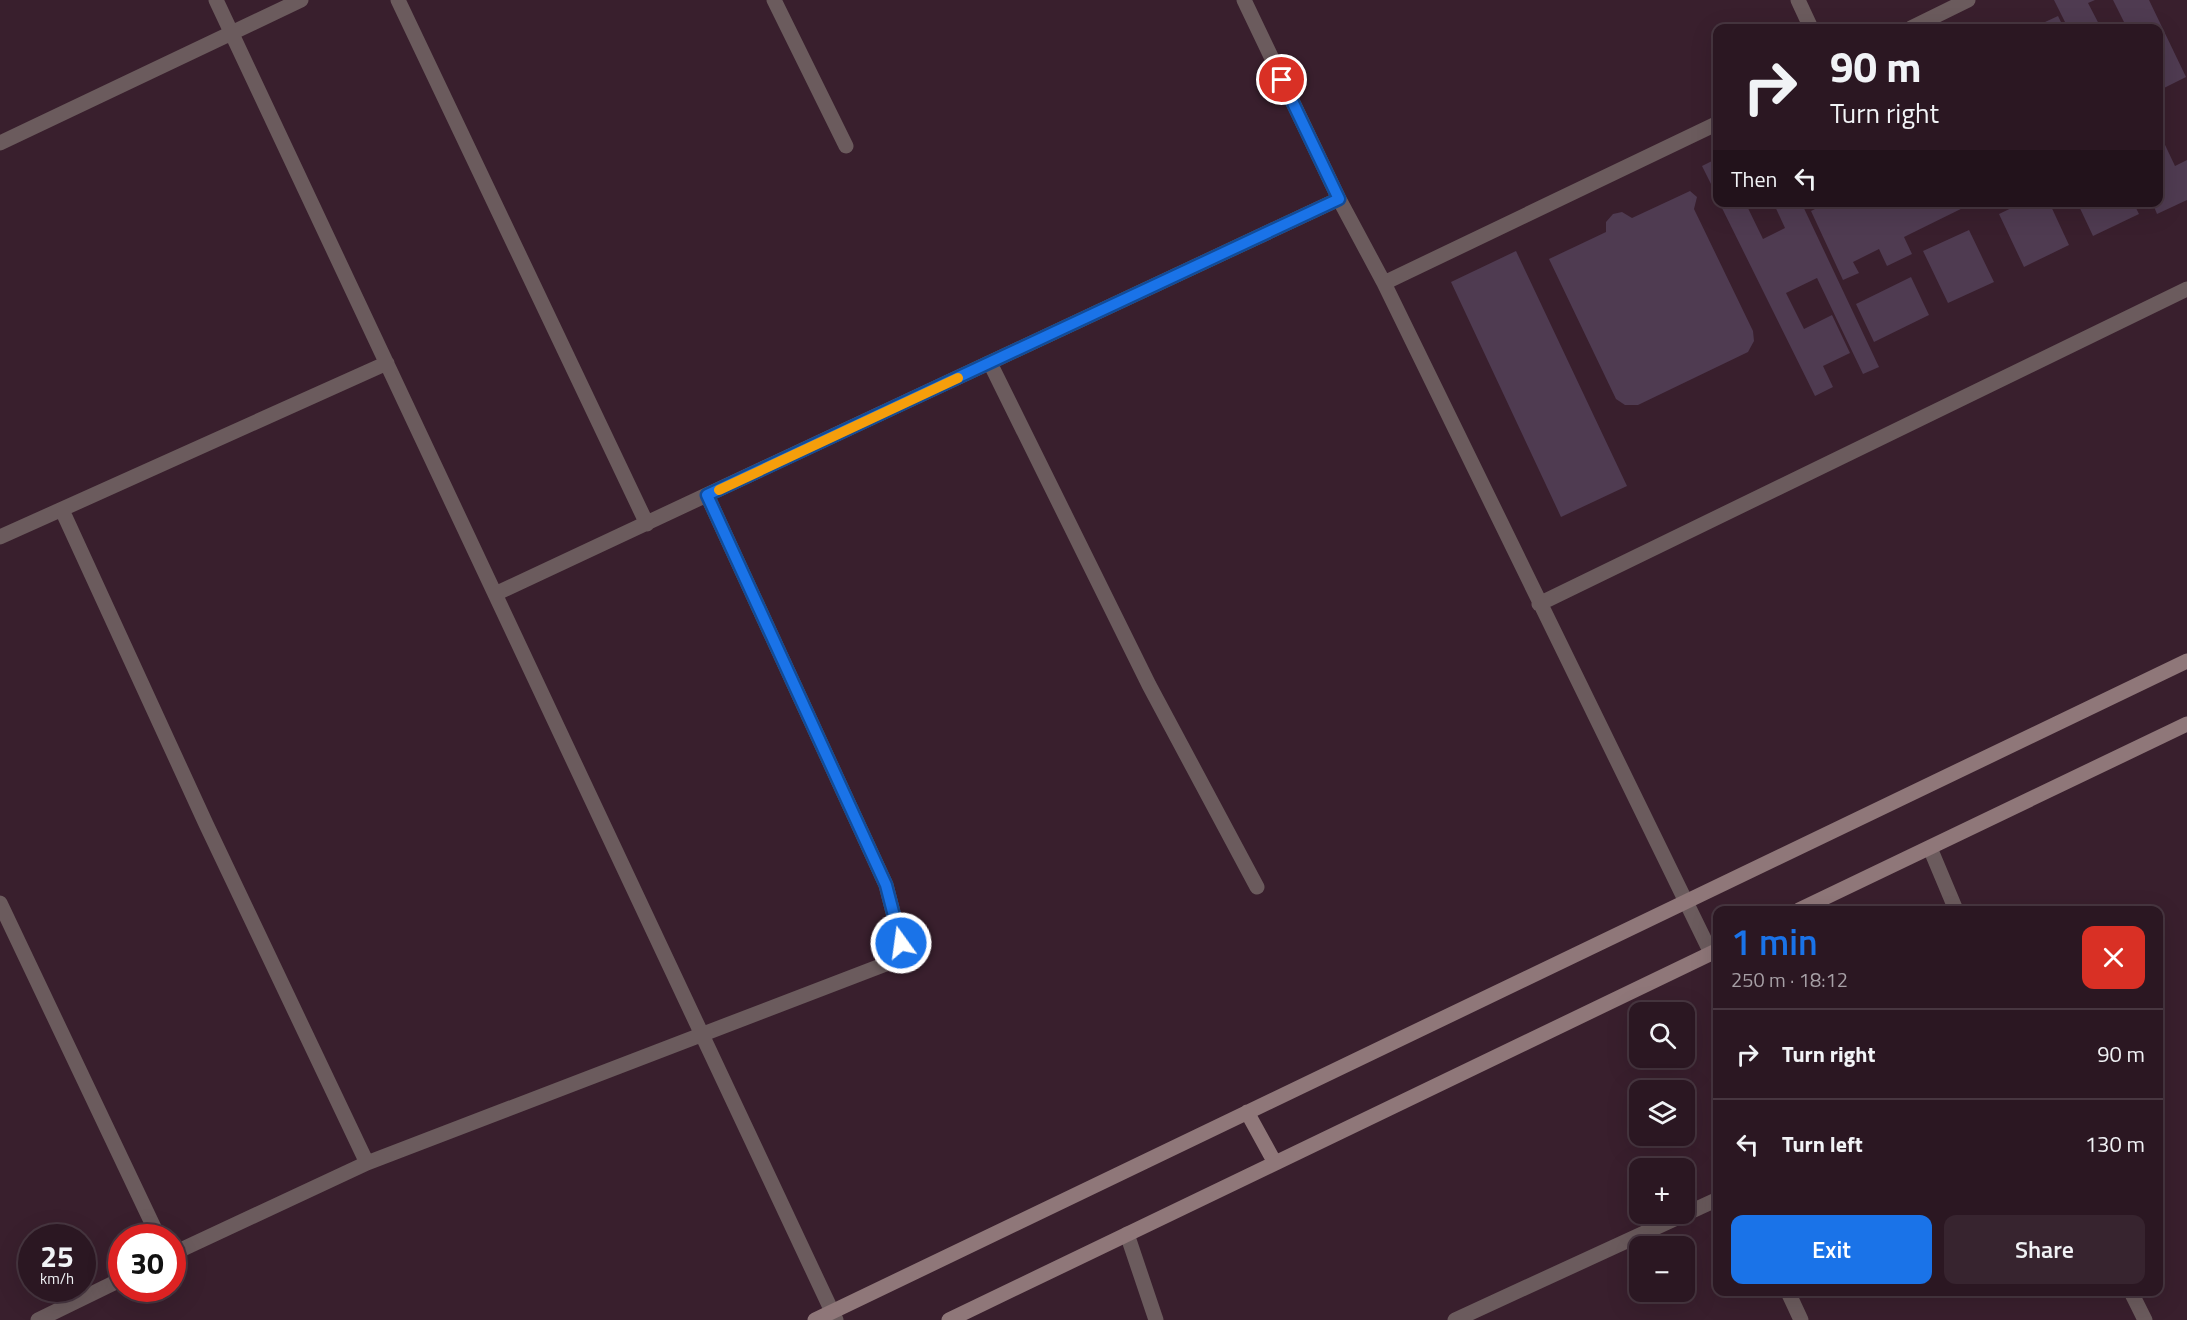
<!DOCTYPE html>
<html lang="en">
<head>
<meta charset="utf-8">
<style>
	:root { --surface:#2b1722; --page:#37242f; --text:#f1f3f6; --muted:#a69fa5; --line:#473640; --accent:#1a73e8 }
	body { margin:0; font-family:"Titillium Web",sans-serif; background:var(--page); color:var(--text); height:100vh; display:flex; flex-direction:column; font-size:22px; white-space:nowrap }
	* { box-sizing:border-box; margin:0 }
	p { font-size:20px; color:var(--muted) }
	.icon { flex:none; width:33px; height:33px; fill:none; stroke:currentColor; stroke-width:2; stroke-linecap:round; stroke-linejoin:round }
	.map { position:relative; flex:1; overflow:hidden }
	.panel { position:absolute; left:1713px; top:906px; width:450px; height:390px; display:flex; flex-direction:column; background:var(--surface); border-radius:12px; box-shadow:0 6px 24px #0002,0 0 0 2px var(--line) }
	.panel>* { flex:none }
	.hud { position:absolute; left:1713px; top:24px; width:450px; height:183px; border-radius:12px; box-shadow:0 6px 24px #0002,0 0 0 2px var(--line); background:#2b1722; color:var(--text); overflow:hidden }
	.fabs { position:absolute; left:1629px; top:1002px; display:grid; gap:12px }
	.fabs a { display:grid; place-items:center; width:66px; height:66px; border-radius:12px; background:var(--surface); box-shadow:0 6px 24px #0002,0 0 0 2px var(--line); font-size:30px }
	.speed { position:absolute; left:18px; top:1224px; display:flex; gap:12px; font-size:30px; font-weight:700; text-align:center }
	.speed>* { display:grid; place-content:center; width:78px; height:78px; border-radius:50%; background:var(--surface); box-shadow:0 6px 24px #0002,0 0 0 2px var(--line); line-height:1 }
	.speed small { font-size:15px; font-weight:400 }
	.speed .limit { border:9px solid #d22; background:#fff; color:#111 }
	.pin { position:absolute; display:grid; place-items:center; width:51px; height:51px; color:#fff; margin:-26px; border:3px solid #fff; border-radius:50%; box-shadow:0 2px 6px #0007 }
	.me { position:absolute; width:66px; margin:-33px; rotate:346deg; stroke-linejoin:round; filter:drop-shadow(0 0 4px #0008) }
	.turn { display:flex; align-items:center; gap:21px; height:126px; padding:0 18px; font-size:27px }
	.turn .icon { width:78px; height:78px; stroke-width:2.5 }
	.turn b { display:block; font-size:42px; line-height:51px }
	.then { display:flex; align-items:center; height:57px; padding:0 18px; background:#0003; gap:12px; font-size:22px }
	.round { display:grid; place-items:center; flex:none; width:63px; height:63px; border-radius:12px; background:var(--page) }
	.headline { display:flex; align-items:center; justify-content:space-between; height:102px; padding:0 18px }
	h1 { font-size:36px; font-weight:600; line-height:45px; color:var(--accent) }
	.primary-button { display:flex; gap:12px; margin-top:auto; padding:12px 18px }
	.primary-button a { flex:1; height:69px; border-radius:12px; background:var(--accent); color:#fff; font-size:24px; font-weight:600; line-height:69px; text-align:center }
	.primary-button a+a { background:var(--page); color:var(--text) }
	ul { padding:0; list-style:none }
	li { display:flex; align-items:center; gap:18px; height:90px; padding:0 18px; border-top:2px solid var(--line) }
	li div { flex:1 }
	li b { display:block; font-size:22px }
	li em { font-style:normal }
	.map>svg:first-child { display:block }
	.building { fill:#4f3b51 }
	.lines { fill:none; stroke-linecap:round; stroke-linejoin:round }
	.street { stroke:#6b5b5d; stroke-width:15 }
	.secondary { stroke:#8f7779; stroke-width:15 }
	.route-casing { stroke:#114b97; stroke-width:15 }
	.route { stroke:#1a73e8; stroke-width:10 }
	.slow { stroke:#f59e0b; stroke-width:10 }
</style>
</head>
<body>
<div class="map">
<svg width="2187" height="1320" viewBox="0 0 2187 1320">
	<rect width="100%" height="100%" fill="#391f2d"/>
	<!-- building -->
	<path class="building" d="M2054,0H2095L2088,3L2101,28H2068Z
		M2113,0H2149L2186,77L2158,91V28H2127Z
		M2058,16L2064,28H2032Z
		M2158,130L2175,166L2187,160V200L2157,214L2152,202H2158Z
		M1718,158V198L1702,166Z
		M1690,191L1697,197L1694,209L1753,331L1754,341L1748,352L1638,405H1625L1616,399L1549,259L1606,232V222L1613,214L1622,212L1632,218Z
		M1719,202H1745L1763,239L1785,228L1773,202H1801L1879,367L1863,374L1817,278L1786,293L1804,329L1832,315L1850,353L1823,366L1833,387L1815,396Z
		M1829,202H1975L1904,237L1912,254L1887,266L1879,249L1853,262L1859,273L1843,280L1811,211Z
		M2024,202H2049L2069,245L2024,267L1999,214Z
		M2077,202H2133L2139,214L2093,236Z
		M1969,230L1994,282L1948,303L1923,251Z
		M1516,251L1627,486L1561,517L1451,282Z
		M1911,277L1929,315L1874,342L1856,304Z"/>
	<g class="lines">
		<!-- street -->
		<path class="street" d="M216,0L836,1320
			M398,0L647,524
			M774,0L846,146
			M1244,0L1339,199L1384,283L1711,953
			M1798,0L1811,28
			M1911,28L1968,0
			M0,143L301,0
			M1384,283L1718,123
			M990,363L1149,685L1257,887
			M62,510L206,824L367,1163
			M0,537L387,363
			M495,594L1339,199
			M1539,604L2187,289
			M1930,848L1956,910
			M0,903L159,1238
			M1127,1234L1156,1320
			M172,1254L367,1163L891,962L901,943L886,885L707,495
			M1788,1292L1801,1320
			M2131,1292L2145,1320
			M38,1320L122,1279
			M1455,1320L1718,1199"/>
		<!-- secondary -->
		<path class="secondary" d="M1799,910L2187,724
			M1247,1112L1275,1163
			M815,1320L2187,661
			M949,1320L1718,950"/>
	</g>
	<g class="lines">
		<!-- route casing -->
		<g class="route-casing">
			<path id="route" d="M901,943L886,885L707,495L1339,199L1282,80"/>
		</g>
		<!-- route -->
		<use href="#route" class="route"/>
		<!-- slow -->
		<path class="slow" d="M719,490L958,378"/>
	</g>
</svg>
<div class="fabs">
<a><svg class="icon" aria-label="search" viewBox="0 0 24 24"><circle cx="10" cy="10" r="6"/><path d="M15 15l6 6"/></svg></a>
<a><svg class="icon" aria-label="layers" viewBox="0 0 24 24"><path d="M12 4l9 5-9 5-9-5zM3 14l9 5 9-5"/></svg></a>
<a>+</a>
<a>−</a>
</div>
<div class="speed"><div>25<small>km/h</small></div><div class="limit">30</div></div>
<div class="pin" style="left:1282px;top:80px;background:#d93025"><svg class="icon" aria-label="arrive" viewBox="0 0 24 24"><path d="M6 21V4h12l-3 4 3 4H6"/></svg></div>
<svg class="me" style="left:901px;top:943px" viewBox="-20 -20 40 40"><circle r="17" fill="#1a73e8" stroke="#fff" stroke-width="3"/><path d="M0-11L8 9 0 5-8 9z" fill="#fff"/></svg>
<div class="hud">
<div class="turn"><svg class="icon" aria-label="right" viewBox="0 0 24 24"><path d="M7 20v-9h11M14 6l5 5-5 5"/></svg><div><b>90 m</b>Turn right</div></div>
<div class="then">Then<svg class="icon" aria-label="left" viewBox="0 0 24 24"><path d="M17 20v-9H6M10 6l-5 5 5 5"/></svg></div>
</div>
<section class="panel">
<div class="headline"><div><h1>1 min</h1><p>250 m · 18:12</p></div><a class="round" style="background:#d93025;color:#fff"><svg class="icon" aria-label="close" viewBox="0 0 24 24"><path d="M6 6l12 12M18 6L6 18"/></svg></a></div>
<ul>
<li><svg class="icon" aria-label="right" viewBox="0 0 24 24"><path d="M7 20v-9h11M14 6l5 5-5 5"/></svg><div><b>Turn right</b></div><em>90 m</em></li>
<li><svg class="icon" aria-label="left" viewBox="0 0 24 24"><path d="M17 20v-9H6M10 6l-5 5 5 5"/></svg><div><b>Turn left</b></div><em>130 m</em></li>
</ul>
<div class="primary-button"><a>Exit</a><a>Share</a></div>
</section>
</div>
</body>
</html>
